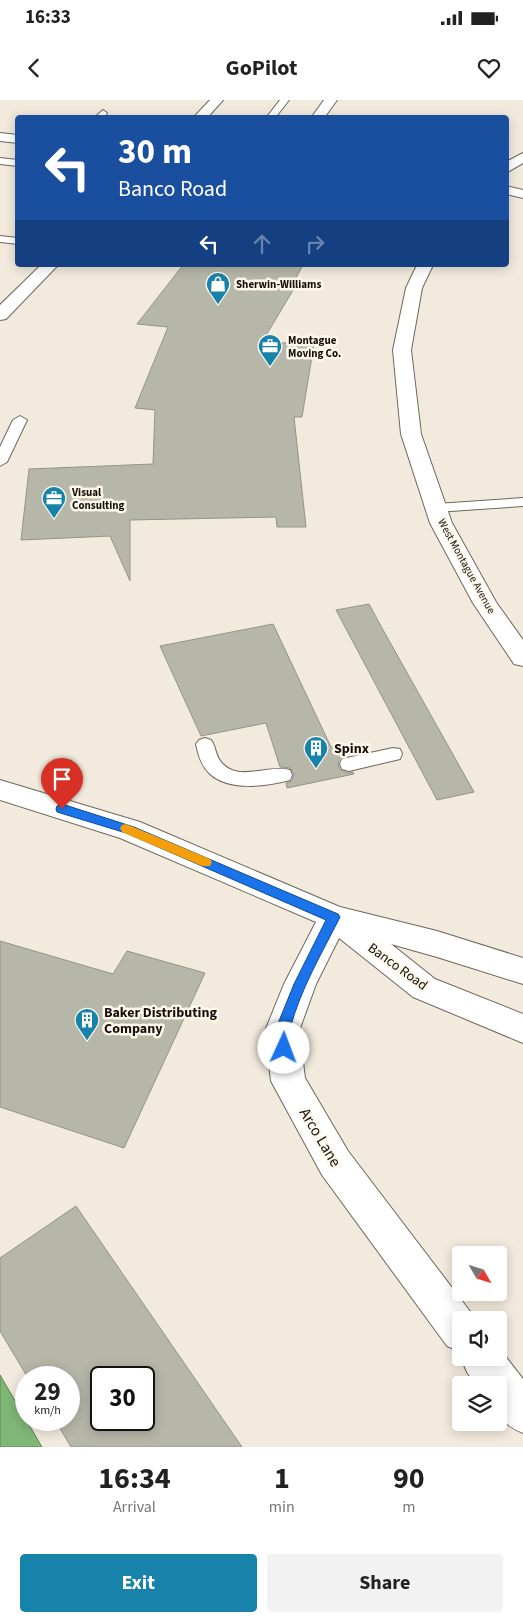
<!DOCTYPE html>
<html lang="en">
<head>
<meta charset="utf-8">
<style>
	:root { --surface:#fff; --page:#f2f2f2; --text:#222; --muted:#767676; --accent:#1783ab }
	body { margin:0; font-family:"Source Sans 3",sans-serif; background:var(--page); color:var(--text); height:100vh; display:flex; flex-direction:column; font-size:19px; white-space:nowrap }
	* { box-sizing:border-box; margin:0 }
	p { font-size:16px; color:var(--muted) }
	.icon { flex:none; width:28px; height:28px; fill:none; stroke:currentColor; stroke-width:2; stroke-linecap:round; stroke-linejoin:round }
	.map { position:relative; height:1347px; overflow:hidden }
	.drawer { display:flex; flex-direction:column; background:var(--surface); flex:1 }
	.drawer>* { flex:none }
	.top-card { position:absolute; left:15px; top:15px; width:494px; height:152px; border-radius:5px; box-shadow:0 2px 12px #0003; background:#1a4fa0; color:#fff; overflow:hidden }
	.needle { width:32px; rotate:129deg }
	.buttons { position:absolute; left:452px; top:1146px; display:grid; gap:10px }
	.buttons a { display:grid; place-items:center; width:55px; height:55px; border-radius:5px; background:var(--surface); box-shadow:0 2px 12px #0003; font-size:25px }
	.speed { position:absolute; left:15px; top:1266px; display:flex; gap:10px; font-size:25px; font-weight:700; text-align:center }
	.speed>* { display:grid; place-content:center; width:65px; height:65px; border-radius:50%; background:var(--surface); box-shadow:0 2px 12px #0003; line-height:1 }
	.speed small { font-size:12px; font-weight:400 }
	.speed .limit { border:2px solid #111; border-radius:8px; background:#fff; color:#111 }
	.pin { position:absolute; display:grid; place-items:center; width:42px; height:42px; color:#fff; margin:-51px -21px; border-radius:50% 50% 50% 0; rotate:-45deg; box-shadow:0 0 5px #0007 }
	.pin .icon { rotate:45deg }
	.me { position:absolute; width:55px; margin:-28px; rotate:2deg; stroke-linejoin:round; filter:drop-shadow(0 0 4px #0008) }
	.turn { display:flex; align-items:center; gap:18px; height:105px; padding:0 20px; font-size:22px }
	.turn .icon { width:65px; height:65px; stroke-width:2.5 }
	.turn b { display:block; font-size:35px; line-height:42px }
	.lanes { display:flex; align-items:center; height:48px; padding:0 20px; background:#0003; justify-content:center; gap:25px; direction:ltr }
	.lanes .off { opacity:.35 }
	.eta { display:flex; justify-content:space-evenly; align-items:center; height:85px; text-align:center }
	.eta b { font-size:30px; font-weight:700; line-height:35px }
	.cta { display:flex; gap:10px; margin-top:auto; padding:10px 20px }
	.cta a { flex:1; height:58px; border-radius:5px; background:var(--accent); color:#fff; font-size:20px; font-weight:700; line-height:58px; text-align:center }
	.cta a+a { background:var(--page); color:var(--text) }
	.status { display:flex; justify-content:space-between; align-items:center; height:35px; padding:0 25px; background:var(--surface); direction:ltr }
	.status svg { height:14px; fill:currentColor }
	header { display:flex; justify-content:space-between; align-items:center; height:65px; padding:0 20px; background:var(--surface); font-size:22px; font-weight:700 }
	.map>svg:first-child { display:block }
	.water { fill:#80b777; stroke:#5f8557 }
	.building { fill:#b6b7a8; stroke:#939586; fill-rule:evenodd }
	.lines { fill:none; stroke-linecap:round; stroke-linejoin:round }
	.lane-casing { stroke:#6e675b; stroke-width:2 }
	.street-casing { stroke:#6e675b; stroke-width:2 }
	.secondary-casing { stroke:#6e675b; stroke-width:2 }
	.lane { fill:#fff; fill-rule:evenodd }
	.street { fill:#fff; fill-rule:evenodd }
	.secondary { fill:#fff; fill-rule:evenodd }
	.route { fill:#1a73e8; stroke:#114b97 }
	.slow { fill:#f59e0b }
	.labels { text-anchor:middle; stroke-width:5; stroke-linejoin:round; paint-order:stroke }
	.far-poi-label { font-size:11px; font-weight:bold; fill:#13100c; stroke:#fef8ec; text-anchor:start }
	.far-street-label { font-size:11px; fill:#13100c; stroke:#fef8ec }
	.poi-label { font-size:14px; font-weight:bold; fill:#13100c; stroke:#fef8ec; text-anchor:start }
	.street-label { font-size:14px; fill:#13100c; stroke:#fef8ec }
	.near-street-label { font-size:16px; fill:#13100c; stroke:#fef8ec }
</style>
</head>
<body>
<div class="status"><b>16:33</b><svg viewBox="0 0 49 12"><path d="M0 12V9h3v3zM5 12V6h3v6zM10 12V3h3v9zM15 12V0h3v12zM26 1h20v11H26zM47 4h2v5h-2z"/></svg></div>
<header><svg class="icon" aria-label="back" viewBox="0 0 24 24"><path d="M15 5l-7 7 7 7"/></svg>GoPilot<svg class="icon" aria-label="heart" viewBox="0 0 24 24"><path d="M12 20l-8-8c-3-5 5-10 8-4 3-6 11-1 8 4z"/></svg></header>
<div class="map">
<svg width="523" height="1347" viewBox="0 0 523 1347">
	<rect width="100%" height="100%" fill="#f2eadc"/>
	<!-- water -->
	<path class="water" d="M0,1275L42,1347H0Z"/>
	<!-- building -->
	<path class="building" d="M183,165H303L291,187H295L262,242L314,244L302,317H294L306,427H277L276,417L130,420V481L110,436L21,440L29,369L153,364L155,310L135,308L168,227L137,224Z
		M369,504L382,528L474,692L437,700L336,510Z
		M273,524L331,647L341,645L346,656L340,658L338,663L340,670L348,673L353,672L354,674L287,688L286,683L292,681L294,674L290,668L280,667L266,623L201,636L160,546Z
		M0,841L113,874L127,851L205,873L124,1048L0,1007Z
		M76,1106L242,1347H71L55,1320H69V1278H28L0,1231V1158ZM101,1278H144V1320H101Z"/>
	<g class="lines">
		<!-- lane casing -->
		<g class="lane-casing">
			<path id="lane" d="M280,0H289L275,18H266Z
				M103,10L107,13L104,18H94Z
				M0,58L18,60V66L0,64Z
				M0,136L18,138V144L0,142Z
				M20,316L27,320L7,362L0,366V347L13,320Z
				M523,398V406L436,412L431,411L429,408L431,405L436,404Z
				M205,638L211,640C216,646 215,655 221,662C238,683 268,664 290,670L292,675L290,680C267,686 228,692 209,673C201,665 198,654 196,644L199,640Z
				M393,648L400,649L402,654L400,659L349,671L342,669L340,664L342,659Z"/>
		</g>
		<!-- street casing -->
		<g class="street-casing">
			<path id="street" d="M210,0H223L207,18H193Z
				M324,0H337L324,18H311Z
				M0,33L18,35V43L0,41Z
				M41,165H58L6,219L0,220V205Z
				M0,680L140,722L340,807L437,831L523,858V884L437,857L391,844L435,879L523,914V943L413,897L339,838L316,884L299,931L305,978L348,1051L475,1218L476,1220H461V1252L447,1246L322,1075L271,981L265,931L284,884L316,822L120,738L0,700Z
				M499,1248L523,1279V1333C495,1321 499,1312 499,1285H476L467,1272L461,1258H499Z"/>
		</g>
		<!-- secondary casing -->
		<g class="secondary-casing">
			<path id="secondary" d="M523,53V63L506,73V62Z
				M506,86L523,90V98L506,94Z
				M417,165H433L422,188L411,250L421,334L452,423L496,502L523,540V566L514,564L473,503L430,423L401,334L393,250L406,188Z"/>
		</g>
		<!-- lane -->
		<use href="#lane" class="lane"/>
		<!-- street -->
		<use href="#street" class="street"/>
		<!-- secondary -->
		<use href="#secondary" class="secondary"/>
	</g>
	<!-- route -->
	<path class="route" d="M62,704L134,727L338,814L340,817C322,853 300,890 290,929C288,937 293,944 289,952L284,953L279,952L275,931L294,884L326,820L126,733L57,712L56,709L57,706Z"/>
	<!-- slow -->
	<path class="slow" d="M126,724L210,759L212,762L210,766H202L122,732L120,728L122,725Z"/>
	<!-- icons -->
	<defs>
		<g id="shop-pin" transform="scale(1.25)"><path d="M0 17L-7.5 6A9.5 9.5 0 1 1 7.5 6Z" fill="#1783ab" stroke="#fef8ec"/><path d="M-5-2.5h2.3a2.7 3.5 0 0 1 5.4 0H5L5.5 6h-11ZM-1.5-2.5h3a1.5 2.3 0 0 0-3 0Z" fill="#fff"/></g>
		<g id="office-pin" transform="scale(1.25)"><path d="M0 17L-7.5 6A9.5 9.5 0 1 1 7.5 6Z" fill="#1783ab" stroke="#fef8ec"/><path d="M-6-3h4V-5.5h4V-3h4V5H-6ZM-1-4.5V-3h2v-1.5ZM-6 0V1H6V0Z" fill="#fff"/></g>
		<g id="building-pin" transform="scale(1.25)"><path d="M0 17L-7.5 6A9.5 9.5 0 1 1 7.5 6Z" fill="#1783ab" stroke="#fef8ec"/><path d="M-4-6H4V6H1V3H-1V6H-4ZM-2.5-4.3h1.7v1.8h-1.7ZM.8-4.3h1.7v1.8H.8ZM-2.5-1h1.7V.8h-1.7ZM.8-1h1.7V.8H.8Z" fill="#fff"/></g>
	</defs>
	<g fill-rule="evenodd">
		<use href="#shop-pin" x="218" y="184"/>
		<use href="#office-pin" x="270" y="246"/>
		<use href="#office-pin" x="54" y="398"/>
		<use href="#building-pin" x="316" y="648"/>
		<use href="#building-pin" x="87" y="920"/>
	</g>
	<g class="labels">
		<!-- far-poi labels -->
		<g class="far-poi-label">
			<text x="236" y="188">Sherwin-Williams</text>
			<text x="288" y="244">Montague<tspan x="288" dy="13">Moving Co.</tspan></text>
			<text x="72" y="396">Visual<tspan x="72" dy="13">Consulting</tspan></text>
		</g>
		<!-- far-street labels -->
		<g class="far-street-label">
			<text transform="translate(467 466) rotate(61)" y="4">West Montague Avenue</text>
		</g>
		<!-- poi labels -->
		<g class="poi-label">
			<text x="334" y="653">Spinx</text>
			<text x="104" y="917">Baker Distributing<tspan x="104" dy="16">Company</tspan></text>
		</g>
		<!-- street labels -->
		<g class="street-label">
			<text transform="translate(398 866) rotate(36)" y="5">Banco Road</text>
		</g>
		<!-- near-street labels -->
		<g class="near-street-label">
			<text transform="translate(321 1037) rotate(59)" y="6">Arco Lane</text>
		</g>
	</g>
</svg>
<div class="buttons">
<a><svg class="needle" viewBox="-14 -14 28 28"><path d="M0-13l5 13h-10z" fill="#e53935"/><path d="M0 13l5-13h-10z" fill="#767676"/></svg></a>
<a><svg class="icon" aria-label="sound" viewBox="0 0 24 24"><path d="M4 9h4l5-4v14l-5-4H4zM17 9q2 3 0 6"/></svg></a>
<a><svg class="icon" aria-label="layers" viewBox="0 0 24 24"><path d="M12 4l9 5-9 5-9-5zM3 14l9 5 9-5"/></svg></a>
</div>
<div class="speed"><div>29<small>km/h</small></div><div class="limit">30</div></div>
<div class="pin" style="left:62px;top:709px;background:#d93025"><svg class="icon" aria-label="arrive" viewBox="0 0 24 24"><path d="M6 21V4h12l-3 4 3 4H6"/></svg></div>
<svg class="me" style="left:284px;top:948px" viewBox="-20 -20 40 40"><circle r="19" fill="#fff"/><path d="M0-13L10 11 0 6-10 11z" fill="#1a73e8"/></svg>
<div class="top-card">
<div class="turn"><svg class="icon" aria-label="left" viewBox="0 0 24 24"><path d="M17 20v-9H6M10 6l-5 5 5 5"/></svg><div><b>30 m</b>Banco Road</div></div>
<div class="lanes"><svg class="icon" aria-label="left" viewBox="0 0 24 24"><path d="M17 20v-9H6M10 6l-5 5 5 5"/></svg><svg class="icon off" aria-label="ahead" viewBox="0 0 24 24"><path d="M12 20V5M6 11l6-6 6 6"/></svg><svg class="icon off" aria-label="right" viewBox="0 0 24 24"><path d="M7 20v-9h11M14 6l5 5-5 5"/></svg></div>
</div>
</div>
<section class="drawer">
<div class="eta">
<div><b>16:34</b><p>Arrival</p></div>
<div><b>1</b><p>min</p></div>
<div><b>90</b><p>m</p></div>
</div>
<div class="cta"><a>Exit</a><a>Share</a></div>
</section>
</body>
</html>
